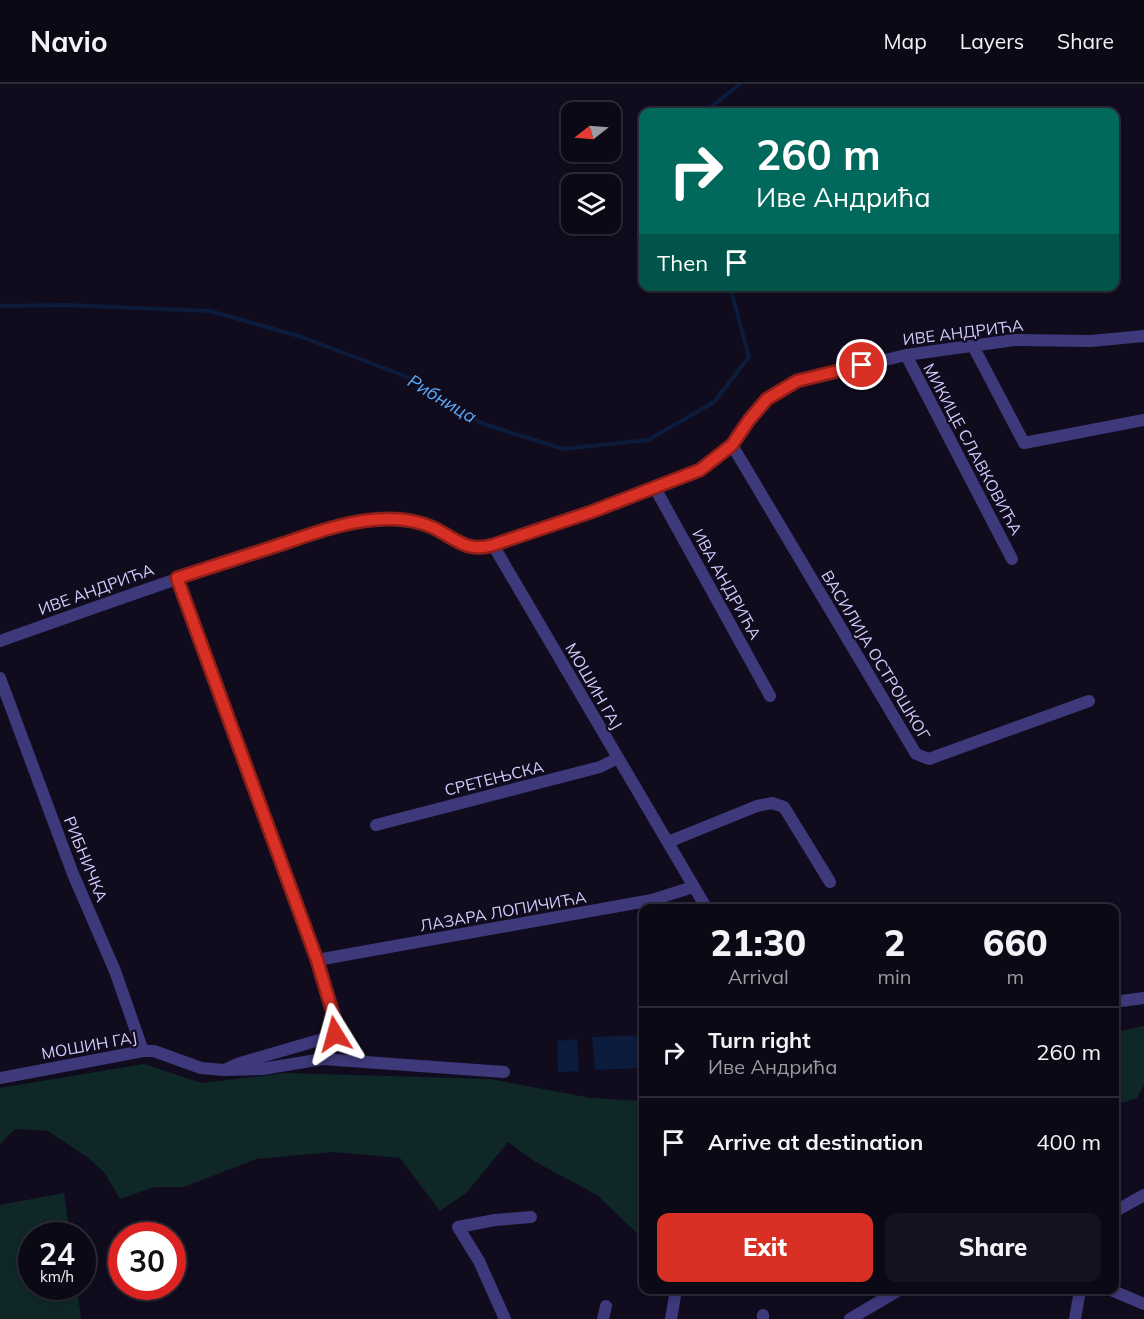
<!DOCTYPE html>
<html lang="en">
<head>
<meta charset="utf-8">
<style>
	:root { --surface:#0c0916; --page:#15121f; --text:#f1f3f6; --muted:#9a9aa1; --line:#2c2a35; --accent:#d93025 }
	body { margin:0; font-family:Mulish,sans-serif; background:var(--page); color:var(--text); height:100vh; display:flex; flex-direction:column; font-size:22px; white-space:nowrap }
	* { box-sizing:border-box; margin:0 }
	p { font-size:20px; color:var(--muted) }
	.icon { flex:none; width:33px; height:33px; fill:none; stroke:currentColor; stroke-width:2; stroke-linecap:round; stroke-linejoin:round }
	.map { position:relative; flex:1; overflow:hidden }
	.details { position:absolute; left:639px; top:820px; width:480px; height:390px; display:flex; flex-direction:column; background:var(--surface); border-radius:12px; box-shadow:0 3px 9px #0003,0 0 0 2px var(--line) }
	.details>* { flex:none }
	.hud { position:absolute; left:639px; top:24px; width:480px; height:183px; border-radius:12px; box-shadow:0 3px 9px #0003,0 0 0 2px var(--line); background:#00695c; color:#fff; overflow:hidden }
	.needle { width:39px; rotate:253deg }
	.controls { position:absolute; left:561px; top:18px; display:grid; gap:12px }
	.controls a { display:grid; place-items:center; width:60px; height:60px; border-radius:12px; background:var(--surface); box-shadow:0 3px 9px #0003,0 0 0 2px var(--line); font-size:30px }
	.speed { position:absolute; left:18px; top:1138px; display:flex; gap:12px; font-size:30px; font-weight:700; text-align:center }
	.speed>* { display:grid; place-content:center; width:78px; height:78px; border-radius:50%; background:var(--surface); box-shadow:0 3px 9px #0003,0 0 0 2px var(--line); line-height:1 }
	.speed small { font-size:15px; font-weight:400 }
	.speed .limit { border:9px solid #d22; background:#fff; color:#111 }
	.pin { position:absolute; display:grid; place-items:center; width:51px; height:51px; color:#fff; margin:-26px; border:3px solid #fff; border-radius:50%; box-shadow:0 2px 6px #0007 }
	.me { position:absolute; width:66px; margin:-33px; rotate:352deg; stroke-linejoin:round; filter:drop-shadow(0 0 4px #0008) }
	.turn { display:flex; align-items:center; gap:21px; height:126px; padding:0 18px; font-size:27px }
	.turn .icon { width:78px; height:78px; stroke-width:2.5 }
	.turn b { display:block; font-size:42px; line-height:51px }
	.then { display:flex; align-items:center; height:57px; padding:0 18px; background:#0003; gap:12px; font-size:22px }
	.eta { display:flex; justify-content:space-evenly; align-items:center; height:102px; text-align:center }
	.eta b { font-size:36px; font-weight:800; line-height:42px }
	.cta { display:flex; gap:12px; margin-top:auto; padding:12px 18px }
	.cta a { flex:1; height:69px; border-radius:12px; background:var(--accent); color:#fff; font-size:24px; font-weight:800; line-height:69px; text-align:center }
	.cta a+a { background:var(--page); color:var(--text) }
	ul { padding:0; list-style:none }
	li { display:flex; align-items:center; gap:18px; height:90px; padding:0 18px; border-top:2px solid var(--line) }
	li div { flex:1 }
	li b { display:block; font-size:22px }
	li em { font-style:normal }
	header { display:flex; align-items:center; gap:36px; box-sizing:border-box; height:84px; padding:0 30px; background:var(--surface); border-bottom:2px solid var(--line) }
	header strong { font-size:28px }
	nav { display:flex; gap:33px; margin-inline-start:auto; font-size:21px }
	.map>svg:first-child { display:block }
	.green { fill:#102727 }
	.water { fill:#0c1c3d }
	.lines { fill:none; stroke-linecap:round; stroke-linejoin:round }
	.stream { stroke:#0c1c3d; stroke-width:4 }
	.street { stroke:#3e397b; stroke-width:12 }
	.route-casing { stroke:#8d1f18; stroke-width:15 }
	.route { stroke:#d93025; stroke-width:10 }
	.labels { text-anchor:middle; stroke-width:4.5; stroke-linejoin:round; paint-order:stroke }
	.street-label { font-size:16px; fill:#d3cbfd; stroke:#100c1e }
	.water-label { font-size:18px; font-style:italic; fill:#5caafa; stroke:#100c1e }
</style>
</head>
<body>
<header>
<strong>Navio</strong>
<nav><a>Map</a><a>Layers</a><a>Share</a></nav>
</header>
<div class="map">
<svg width="1144" height="1235" viewBox="0 0 1144 1235">
	<rect width="100%" height="100%" fill="#100c1e"/>
	<!-- green -->
	<path class="green" d="M1144,942V1001L1137,1014L1115,1021V948Z
		M144,980L201,999L286,989L490,995L591,1014L643,1017V1155L597,1111L534,1077L508,1058L467,1108L440,1127L400,1074L333,1068L256,1075L184,1103H154L120,1115L104,1088L87,1073L48,1047L15,1045L0,1060V1004Z
		M64,1109L70,1152H32V1203H77L81,1235H0V1121Z"/>
	<!-- water -->
	<path class="water" d="M643,951V984L595,986L592,953Z
		M577,955L579,987L558,988L557,957Z"/>
	<g class="lines">
		<!-- stream -->
		<path class="stream" d="M705,28L740,0
			M0,222L65,221L210,227L302,253L415,296L481,339L563,365L648,356L714,318L749,273L730,202"/>
		<!-- street -->
		<path class="street" d="M973,262L1024,359L1144,336
			M906,271L1012,475
			M732,361L916,670L929,675L1089,617
			M655,404L770,612
			M493,461L707,825
			M177,494L317,876L337,943L335,950L326,954L240,979L224,986
			M0,557C82,528 163,499 245,472C283,460 320,445 359,437C377,434 399,434 417,438C446,446 462,470 493,461L591,428L700,386L732,361L749,336L767,315L797,297L906,271L1014,256L1091,257L1144,252
			M0,594L73,790L115,887L143,967
			M376,741L600,683L618,674
			M668,758L757,722L772,719L784,723L830,798
			M317,876L652,816L693,803
			M1114,918L1144,914
			M0,994L143,967H154L201,984L224,986L262,985L323,975L504,988
			M1114,1128L1144,1111
			M1111,1206L1144,1220
			M763,1231V1235
			M505,1235L479,1177L458,1143L495,1136L531,1133
			M603,1235L606,1222
			M671,1235L676,1206
			M850,1235L899,1206
			M1075,1235L1080,1206"/>
	</g>
	<g class="lines">
		<!-- route casing -->
		<g class="route-casing">
			<path id="route" d="M335,950L337,943L317,876L177,494C212,483 247,471 282,460C317,448 352,435 389,435C404,435 421,438 434,444C456,455 467,469 493,461L591,428L700,386L732,361L749,336L767,315L797,297L862,281"/>
		</g>
		<!-- route -->
		<use href="#route" class="route"/>
	</g>
	<g class="labels">
		<!-- street labels -->
		<g class="street-label">
			<text transform="translate(963 248) rotate(-7)" y="6">ИВЕ АНДРИЋА</text>
			<text transform="translate(973 365) rotate(62)" y="6">МИКИЦЕ СЛАВКОВИЋА</text>
			<text transform="translate(727 500) rotate(61)" y="6">ИВА АНДРИЋА</text>
			<text transform="translate(96 505) rotate(-20)" y="6">ИВЕ АНДРИЋА</text>
			<text transform="translate(876 571) rotate(59)" y="6">ВАСИЛИЈА ОСТРОШКОГ</text>
			<text transform="translate(594 602) rotate(60)" y="6">МОШИН ГАЈ</text>
			<text transform="translate(494 694) rotate(-14)" y="6">СРЕТЕЊСКА</text>
			<text transform="translate(86 775) rotate(68)" y="6">РИБНИЧКА</text>
			<text transform="translate(503 827) rotate(-10)" y="6">ЛАЗАРА ЛОПИЧИЋА</text>
			<text transform="translate(89 961) rotate(-10)" y="6">МОШИН ГАЈ</text>
		</g>
		<!-- water labels -->
		<g class="water-label">
			<text transform="translate(442 315) rotate(31)" y="6">Рибница</text>
		</g>
	</g>
</svg>
<div class="controls">
<a><svg class="needle" viewBox="-14 -14 28 28"><path d="M0-13l5 13h-10z" fill="#e53935"/><path d="M0 13l5-13h-10z" fill="#9a9aa1"/></svg></a>
<a><svg class="icon" aria-label="layers" viewBox="0 0 24 24"><path d="M12 4l9 5-9 5-9-5zM3 14l9 5 9-5"/></svg></a>
</div>
<div class="speed"><div>24<small>km/h</small></div><div class="limit">30</div></div>
<div class="pin" style="left:862px;top:281px;background:#d93025"><svg class="icon" aria-label="arrive" viewBox="0 0 24 24"><path d="M6 21V4h12l-3 4 3 4H6"/></svg></div>
<svg class="me" style="left:335px;top:950px" viewBox="-20 -20 40 40"><path d="M0-17L14 15 0 8-14 15z" fill="#d93025" stroke="#fff" stroke-width="4"/></svg>
<div class="hud">
<div class="turn"><svg class="icon" aria-label="right" viewBox="0 0 24 24"><path d="M7 20v-9h11M14 6l5 5-5 5"/></svg><div><b>260 m</b>Иве Андрића</div></div>
<div class="then">Then<svg class="icon" aria-label="arrive" viewBox="0 0 24 24"><path d="M6 21V4h12l-3 4 3 4H6"/></svg></div>
</div>
<section class="details">
<div class="eta">
<div><b>21:30</b><p>Arrival</p></div>
<div><b>2</b><p>min</p></div>
<div><b>660</b><p>m</p></div>
</div>
<ul>
<li><svg class="icon" aria-label="right" viewBox="0 0 24 24"><path d="M7 20v-9h11M14 6l5 5-5 5"/></svg><div><b>Turn right</b><p>Иве Андрића</p></div><em>260 m</em></li>
<li><svg class="icon" aria-label="arrive" viewBox="0 0 24 24"><path d="M6 21V4h12l-3 4 3 4H6"/></svg><div><b>Arrive at destination</b></div><em>400 m</em></li>
</ul>
<div class="cta"><a>Exit</a><a>Share</a></div>
</section>
</div>
</body>
</html>
